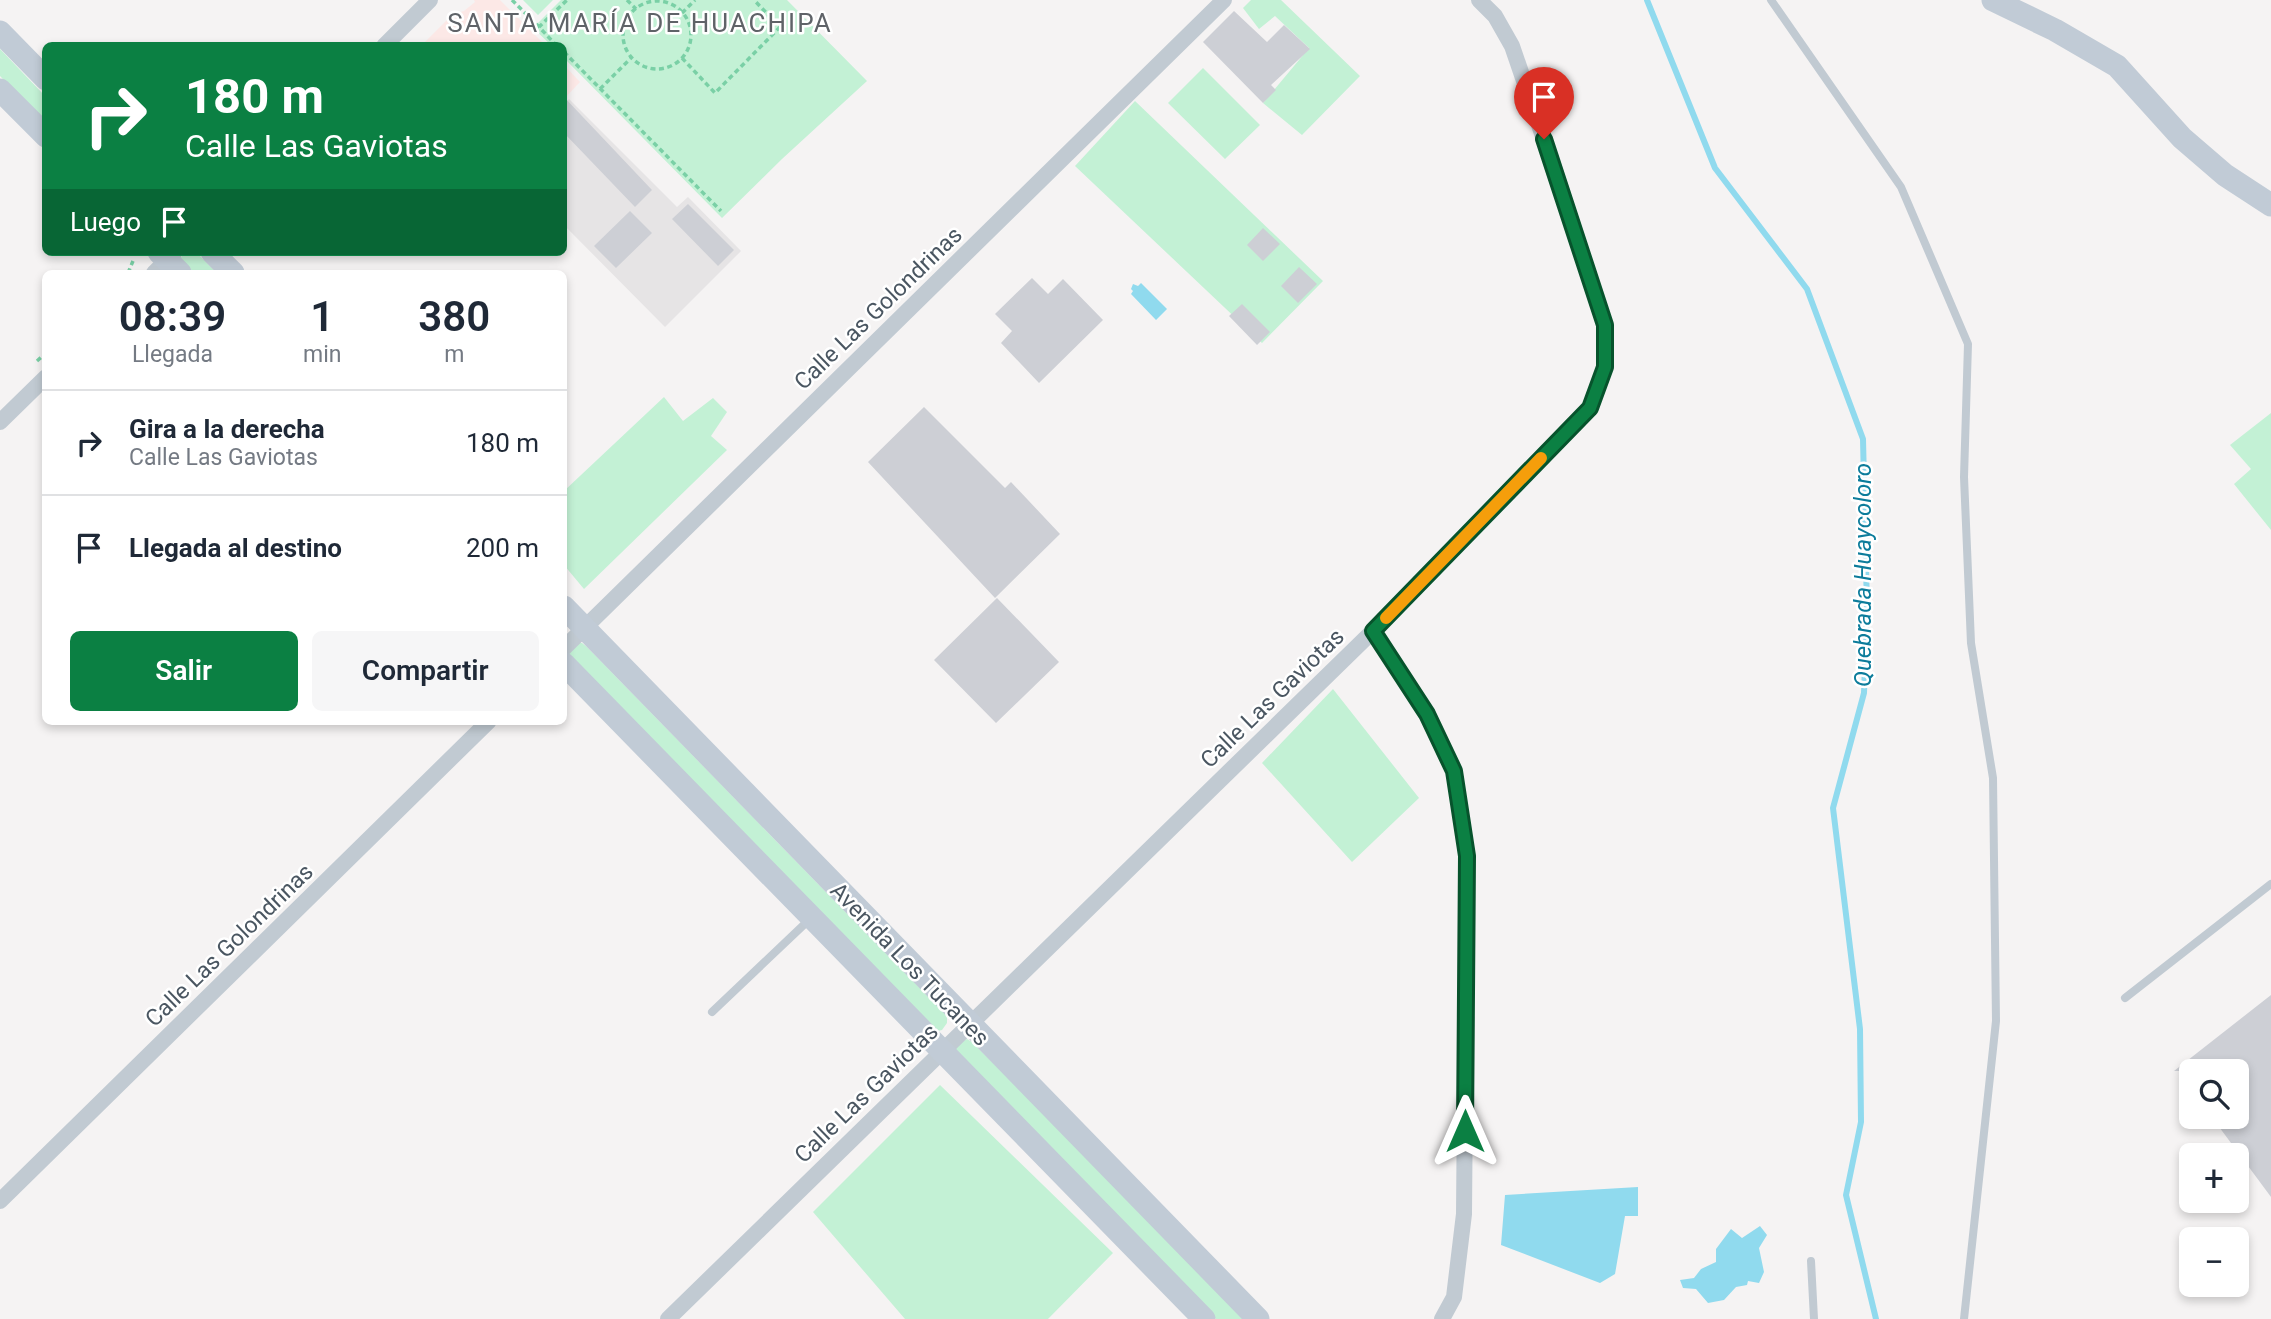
<!DOCTYPE html>
<html lang="es">
<head>
<meta charset="utf-8">
<style>
	:root { --surface:#fff; --page:#f6f6f7; --text:#1f2937; --muted:#747a83; --line:#e0e1e3; --accent:#0b8043 }
	body { margin:0; font-family:Roboto,sans-serif; background:var(--page); color:var(--text); height:100vh; display:flex; flex-direction:column; font-size:26px; white-space:nowrap }
	* { box-sizing:border-box; margin:0 }
	p { font-size:23px; color:var(--muted) }
	.icon { flex:none; width:38px; height:38px; fill:none; stroke:currentColor; stroke-width:2; stroke-linecap:round; stroke-linejoin:round }
	.map { position:relative; flex:1; overflow:hidden }
	.sheet { position:absolute; left:42px; top:270px; width:525px; height:455px; display:flex; flex-direction:column; background:var(--surface); border-radius:10px; box-shadow:0 4px 10px #0003 }
	.sheet>* { flex:none }
	.banner { position:absolute; left:42px; top:42px; width:525px; height:214px; border-radius:10px; box-shadow:0 4px 10px #0003; background:#0b8043; color:#fff; overflow:hidden }
	.tools { position:absolute; left:2179px; top:1059px; display:grid; gap:14px }
	.tools a { display:grid; place-items:center; width:70px; height:70px; border-radius:10px; background:var(--surface); box-shadow:0 4px 10px #0003; font-size:35px }
	.pin { position:absolute; display:grid; place-items:center; width:60px; height:60px; color:#fff; margin:-72px -30px; border-radius:50% 50% 50% 0; rotate:-45deg; box-shadow:0 0 7px #0007 }
	.pin .icon { rotate:45deg }
	.me { position:absolute; width:77px; margin:-38px; rotate:0deg; stroke-linejoin:round; filter:drop-shadow(0 0 5px #0008) }
	.turn { display:flex; align-items:center; gap:24px; height:147px; padding:0 28px; font-size:32px }
	.turn .icon { width:91px; height:91px; stroke-width:2.5 }
	.turn b { display:block; font-size:49px; line-height:60px }
	.then { display:flex; align-items:center; height:66px; padding:0 28px; background:#0003; gap:14px; font-size:26px }
	.eta { display:flex; justify-content:space-evenly; align-items:center; height:119px; text-align:center }
	.eta b { font-size:42px; font-weight:600; line-height:49px }
	.cta { display:flex; gap:14px; margin-top:auto; padding:14px 28px }
	.cta a { flex:1; height:80px; border-radius:10px; background:var(--accent); color:#fff; font-size:28px; font-weight:600; line-height:80px; text-align:center }
	.cta a+a { background:var(--page); color:var(--text) }
	ul { padding:0; list-style:none }
	li { display:flex; align-items:center; gap:21px; height:105px; padding:0 28px; border-top:2px solid var(--line) }
	li div { flex:1 }
	li b { display:block; font-size:26px }
	li em { font-style:normal }
	.map>svg:first-child { display:block }
	.education { fill:#e6e4e5 }
	.medical { fill:#fce8e6 }
	.green { fill:#c3f1d5 }
	.water { fill:#90daee }
	.lines { fill:none; stroke-linecap:round; stroke-linejoin:round }
	.stream { stroke:#90daee; stroke-width:6 }
	.building { fill:#cdcfd5 }
	.path { stroke:#7ad0a6; stroke-width:3.5; stroke-dasharray:5 3.5; stroke-linecap:butt }
	.lane { stroke:#c1cad2; stroke-width:8 }
	.street { stroke:#c1cad2; stroke-width:16 }
	.secondary { stroke:#c1cbd6; stroke-width:23 }
	.route-casing { stroke:#07532c; stroke-width:18 }
	.route { stroke:#0b8043; stroke-width:12 }
	.slow { stroke:#f59e0b; stroke-width:12 }
	.labels { text-anchor:middle; stroke-width:5; stroke-linejoin:round; paint-order:stroke }
	.street-label { font-size:23px; fill:#4a5661; stroke:#fff }
	.water-label { font-size:24px; font-style:italic; fill:#0c7c9b; stroke:#fff }
	.quarter-label { font-size:26px; letter-spacing:2px; fill:#5f6368; stroke:#fff }
</style>
</head>
<body>
<div class="map">
<svg width="2271" height="1319" viewBox="0 0 2271 1319">
	<rect width="100%" height="100%" fill="#f5f3f3"/>
	<!-- education -->
	<path class="education" d="M569,99L677,207L688,197L741,251L665,327L564,225V104Z"/>
	<!-- medical -->
	<path class="medical" d="M474,0H500L545,45H422L453,14L464,11L475,2Z
		M564,65L580,82L564,99Z"/>
	<!-- green -->
	<path class="green" d="M523,0H553L538,15Z
		M561,0H787L867,81L782,159L722,218L564,58V46L551,45L533,28Z
		M1251,0H1281L1360,76L1302,135L1263,103L1309,48L1275,16L1259,29L1243,8Z
		M0,49L45,96V123L0,76Z
		M1203,68L1260,125L1225,159L1168,103Z
		M1135,101L1323,281L1262,343L1075,166Z
		M185,252H196L217,273H192L179,260Z
		M664,397L683,421L713,398L727,412L711,436L727,450L584,589L564,565V491Z
		M2271,413V530L2234,484L2251,469L2230,445Z
		M576,643H582L587,647L947,1016V1023L942,1030L938,1031L569,658L568,652Z
		M1333,689L1419,798L1352,862L1262,763Z
		M967,1039L972,1042L1247,1319H1216L955,1053L956,1045Z
		M940,1085L1113,1253L1048,1319H905L813,1212Z"/>
	<!-- water -->
	<path class="water" d="M1141,283L1167,309L1156,320L1131,294L1133,291L1131,289L1133,284L1138,286Z
		M1638,1187V1216H1625L1615,1274L1600,1283L1501,1245L1505,1195Z
		M1760,1226L1767,1235L1759,1248L1764,1272L1759,1283L1748,1281L1747,1285L1736,1287L1724,1300L1708,1303L1696,1289L1683,1288L1680,1280L1694,1278L1701,1269L1716,1262V1249L1731,1229L1742,1238Z"/>
	<g class="lines">
		<!-- stream -->
		<path class="stream" d="M1647,0L1715,168L1807,289L1863,439L1867,608L1864,693L1833,808L1860,1029L1861,1122L1846,1195L1876,1319"/>
	</g>
	<!-- building -->
	<path class="building" d="M1234,11L1267,42L1284,25L1310,49L1271,85L1276,90L1263,103L1203,42Z
		M564,97L652,190L635,207L564,133Z
		M688,204L734,250L718,266L672,219Z
		M630,211L652,233L616,268L594,246Z
		M1263,228L1280,244L1263,261L1247,245Z
		M1299,267L1317,284L1298,303L1281,286Z
		M1032,278L1048,294L1063,279L1103,320L1039,383L1001,343L1012,331L995,314Z
		M1242,304L1270,332L1257,345L1229,316Z
		M924,407L1005,488L1011,482L1060,534L995,598L868,462Z
		M997,598L1059,662L996,723L934,660Z
		M2271,995V1197L2211,1116H2236V1071H2174Z"/>
	<g class="lines">
		<!-- path -->
		<path class="path" d="M512,0L539,27
			M627,0L636,9
			M623 35a34 34 0 1 1 68 0a34 34 0 1 1-68 0Z
			M682,13L695,0
			M557,46L539,27L567,0
			M564,52L721,211
			M682,58L715,93L780,27L754,0
			M600,89L631,58
			M128,273L133,261
			M37,361L46,353"/>
		<!-- lane -->
		<path class="lane" d="M1771,0L1901,187L1968,344L1964,477L1971,643L1993,778L1996,1021L1964,1319
			M2125,998L2271,884
			M712,1012L811,918
			M1811,1261L1814,1319"/>
		<!-- street -->
		<path class="street" d="M384,46L430,0
			M154,273L174,253
			M0,422L46,377
			M1373,631L1427,714L1454,771L1467,856L1464,1214L1454,1297L1442,1319
			M564,648L1224,0
			M0,1201L489,721
			M668,1319L1373,631L1590,408L1605,367V325L1560,186L1512,46L1495,16L1479,0"/>
		<!-- secondary -->
		<path class="secondary" d="M1993,0L2055,30L2117,66L2182,138L2225,175L2271,205
			M0,32L46,79
			M0,90L46,136
			M159,252L180,273
			M212,252L233,273
			M564,607L1258,1319
			M564,664L1204,1319"/>
	</g>
	<g class="lines">
		<!-- route casing -->
		<g class="route-casing">
			<path id="route" d="M1465,1131L1467,856L1454,771L1427,714L1373,631L1590,408L1605,367V325L1544,139"/>
		</g>
		<!-- route -->
		<use href="#route" class="route"/>
		<!-- slow -->
		<path class="slow" d="M1386,618L1541,458"/>
	</g>
	<g class="labels">
		<!-- street labels -->
		<g class="street-label">
			<text transform="translate(878 308) rotate(-44)" y="8">Calle Las Golondrinas</text>
			<text transform="translate(1272 698) rotate(-44)" y="8">Calle Las Gaviotas</text>
			<text transform="translate(229 945) rotate(-44)" y="8">Calle Las Golondrinas</text>
			<text transform="translate(910 964) rotate(46)" y="8">Avenida Los Tucanes</text>
			<text transform="translate(866 1093) rotate(-44)" y="8">Calle Las Gaviotas</text>
		</g>
		<!-- water labels -->
		<g class="water-label">
			<text transform="translate(1863 575) rotate(-90)" y="8">Quebrada Huaycoloro</text>
		</g>
		<!-- quarter labels -->
		<g class="quarter-label">
			<text x="640" y="32">SANTA MARÍA DE HUACHIPA</text>
		</g>
	</g>
</svg>
<div class="tools">
<a><svg class="icon" aria-label="search" viewBox="0 0 24 24"><circle cx="10" cy="10" r="6"/><path d="M15 15l6 6"/></svg></a>
<a>+</a>
<a>−</a>
</div>
<div class="pin" style="left:1544px;top:139px;background:#d93025"><svg class="icon" aria-label="arrive" viewBox="0 0 24 24"><path d="M6 21V4h12l-3 4 3 4H6"/></svg></div>
<svg class="me" style="left:1465px;top:1131px" viewBox="-20 -20 40 40"><path d="M0-17L14 15 0 8-14 15z" fill="#0b8043" stroke="#fff" stroke-width="4"/></svg>
<div class="banner">
<div class="turn"><svg class="icon" aria-label="right" viewBox="0 0 24 24"><path d="M7 20v-9h11M14 6l5 5-5 5"/></svg><div><b>180 m</b>Calle Las Gaviotas</div></div>
<div class="then">Luego<svg class="icon" aria-label="arrive" viewBox="0 0 24 24"><path d="M6 21V4h12l-3 4 3 4H6"/></svg></div>
</div>
<section class="sheet">
<div class="eta">
<div><b>08:39</b><p>Llegada</p></div>
<div><b>1</b><p>min</p></div>
<div><b>380</b><p>m</p></div>
</div>
<ul>
<li><svg class="icon" aria-label="right" viewBox="0 0 24 24"><path d="M7 20v-9h11M14 6l5 5-5 5"/></svg><div><b>Gira a la derecha</b><p>Calle Las Gaviotas</p></div><em>180 m</em></li>
<li><svg class="icon" aria-label="arrive" viewBox="0 0 24 24"><path d="M6 21V4h12l-3 4 3 4H6"/></svg><div><b>Llegada al destino</b></div><em>200 m</em></li>
</ul>
<div class="cta"><a>Salir</a><a>Compartir</a></div>
</section>
</div>
</body>
</html>
